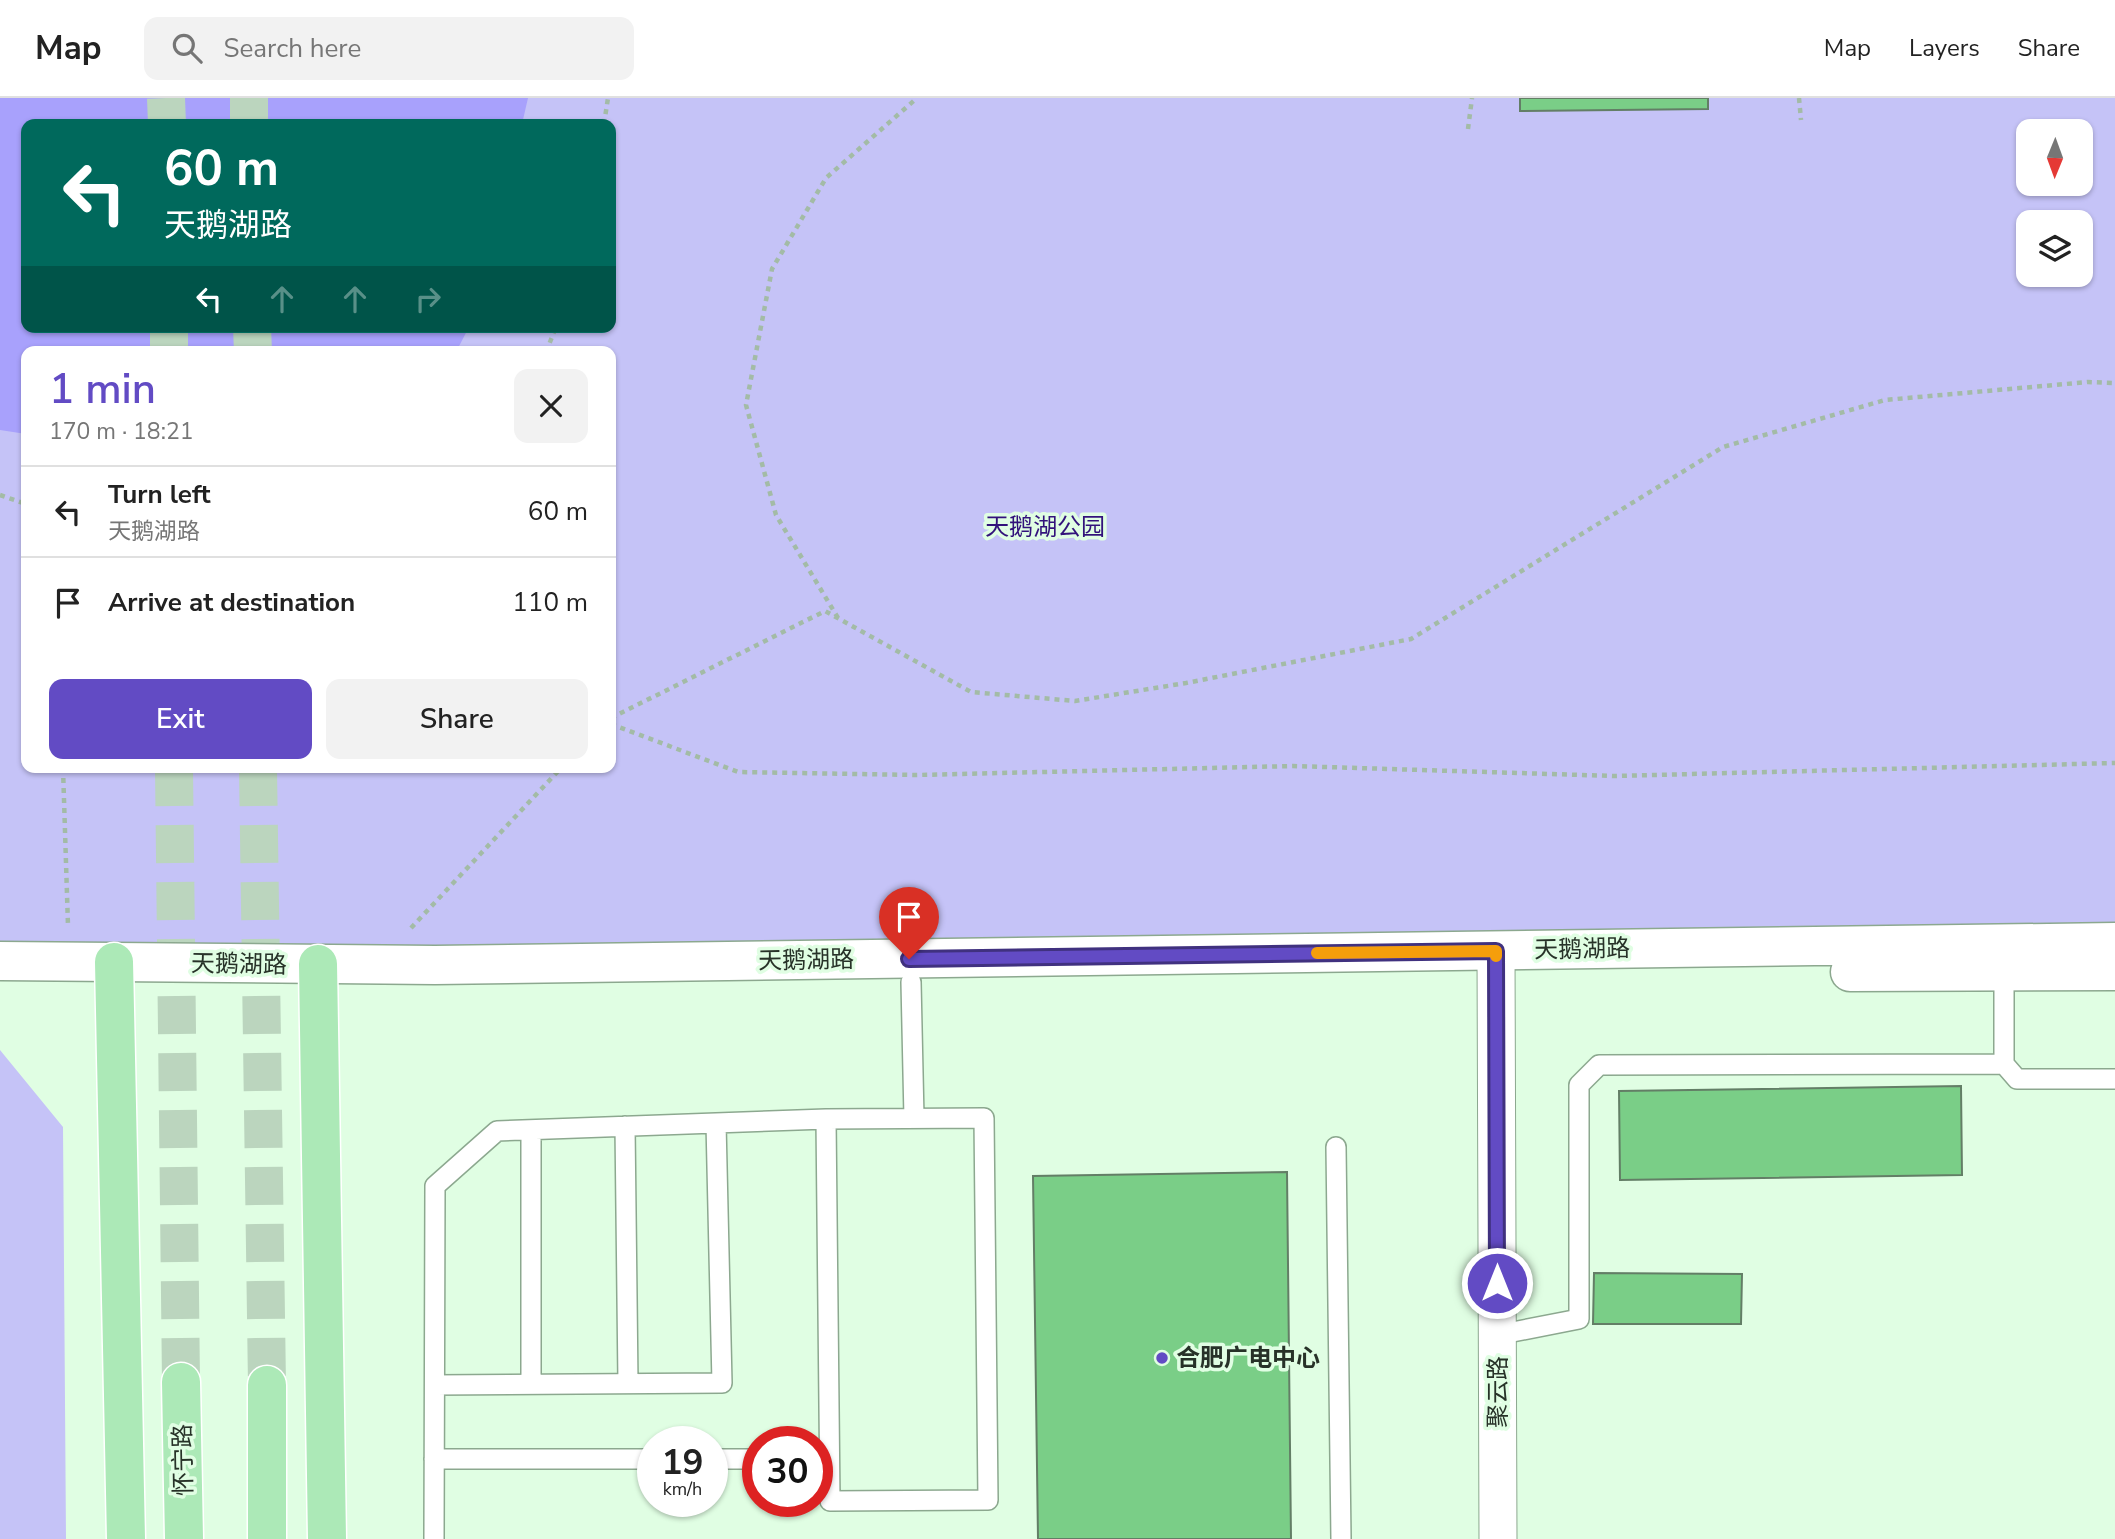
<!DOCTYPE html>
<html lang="en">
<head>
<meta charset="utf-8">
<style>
	:root { --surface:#fff; --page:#f2f2f2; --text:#222; --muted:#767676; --line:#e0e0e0; --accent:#624bc4 }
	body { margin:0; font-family:"Nunito Sans","Noto Sans SC",sans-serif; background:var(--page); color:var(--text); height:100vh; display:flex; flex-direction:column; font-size:26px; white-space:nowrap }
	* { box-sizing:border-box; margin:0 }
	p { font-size:23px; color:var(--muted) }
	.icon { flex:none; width:38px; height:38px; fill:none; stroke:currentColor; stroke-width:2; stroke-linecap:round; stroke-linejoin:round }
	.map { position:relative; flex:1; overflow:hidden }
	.drawer { position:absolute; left:21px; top:248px; width:595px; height:427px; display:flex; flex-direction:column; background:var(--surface); border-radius:14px; box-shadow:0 2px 5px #0004 }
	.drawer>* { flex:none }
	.guide { position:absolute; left:21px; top:21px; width:595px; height:214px; border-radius:14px; box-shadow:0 2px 5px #0004; background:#00695c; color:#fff; overflow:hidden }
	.needle { width:46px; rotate:181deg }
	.buttons { position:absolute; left:2016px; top:21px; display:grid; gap:14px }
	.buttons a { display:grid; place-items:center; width:77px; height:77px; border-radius:14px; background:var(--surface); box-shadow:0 2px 5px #0004; font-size:35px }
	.speed { position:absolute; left:637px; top:1328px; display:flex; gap:14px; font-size:35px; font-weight:700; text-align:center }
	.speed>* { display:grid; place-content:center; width:91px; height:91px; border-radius:50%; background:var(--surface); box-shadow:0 2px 5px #0004; line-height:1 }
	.speed small { font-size:18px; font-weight:400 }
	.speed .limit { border:10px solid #d22; background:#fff; color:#111 }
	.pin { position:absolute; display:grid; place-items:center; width:60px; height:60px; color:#fff; margin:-72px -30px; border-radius:50% 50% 50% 0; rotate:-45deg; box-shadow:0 0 7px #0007 }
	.pin .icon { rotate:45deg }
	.me { position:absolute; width:77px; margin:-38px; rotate:0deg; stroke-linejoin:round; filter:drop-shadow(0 0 5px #0008) }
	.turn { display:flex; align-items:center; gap:24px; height:147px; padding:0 28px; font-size:32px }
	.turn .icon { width:91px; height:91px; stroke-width:2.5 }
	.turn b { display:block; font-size:49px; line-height:60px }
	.lanes { display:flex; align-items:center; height:66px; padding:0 28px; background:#0003; justify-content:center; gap:35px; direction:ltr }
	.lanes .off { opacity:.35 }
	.round { display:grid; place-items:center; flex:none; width:74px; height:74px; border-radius:14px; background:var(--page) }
	.head { display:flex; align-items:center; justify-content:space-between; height:119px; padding:0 28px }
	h1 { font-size:42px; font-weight:600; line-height:52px; color:var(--accent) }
	.button { display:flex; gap:14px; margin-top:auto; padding:14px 28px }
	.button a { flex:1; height:80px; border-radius:14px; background:var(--accent); color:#fff; font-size:28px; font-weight:600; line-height:80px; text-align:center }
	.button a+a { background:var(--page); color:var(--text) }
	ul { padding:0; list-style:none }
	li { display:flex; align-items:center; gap:21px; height:91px; padding:0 28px; border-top:2px solid var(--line) }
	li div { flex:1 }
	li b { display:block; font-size:26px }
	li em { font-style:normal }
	header { display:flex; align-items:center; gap:42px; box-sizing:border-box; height:98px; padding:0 35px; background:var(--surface); border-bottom:2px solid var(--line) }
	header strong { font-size:33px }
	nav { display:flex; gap:38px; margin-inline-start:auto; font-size:24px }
	.search { width:490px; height:63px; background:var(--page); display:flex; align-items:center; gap:18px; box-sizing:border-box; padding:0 24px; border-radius:14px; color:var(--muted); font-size:26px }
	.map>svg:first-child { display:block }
	.green { fill:#c5c3f7; fill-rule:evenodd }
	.water { fill:#a8a1fc }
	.building { fill:#7ace87; stroke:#637e66; stroke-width:2 }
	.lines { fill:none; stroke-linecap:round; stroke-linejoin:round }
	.primary-tunnel { stroke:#bbd5be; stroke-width:38; stroke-dasharray:38 19; stroke-linecap:butt }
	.service-casing { stroke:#8ca88f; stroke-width:22 }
	.minor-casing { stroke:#8ca88f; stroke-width:39 }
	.tertiary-casing { stroke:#8ca88f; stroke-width:41 }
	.primary-casing { stroke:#fff; stroke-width:41 }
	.path { stroke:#a3bba6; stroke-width:4.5; stroke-dasharray:5 5; stroke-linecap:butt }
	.service { stroke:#fff; stroke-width:19 }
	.minor { stroke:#fff; stroke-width:37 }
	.tertiary { stroke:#fff; stroke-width:38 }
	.primary { stroke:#ace9b7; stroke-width:38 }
	.route-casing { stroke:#40317f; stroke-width:18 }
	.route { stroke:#624bc4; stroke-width:12 }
	.slow { stroke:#f59e0b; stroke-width:12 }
	.poi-dot { fill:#624bc4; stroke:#e0fee3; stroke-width:2.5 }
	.labels { text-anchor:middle; stroke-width:7; stroke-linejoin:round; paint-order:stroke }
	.park-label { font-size:24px; fill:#32127b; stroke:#e0fee3 }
	.street-label { font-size:24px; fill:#273228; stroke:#e0fee3 }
	.poi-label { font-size:24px; font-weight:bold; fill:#273228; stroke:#e0fee3; text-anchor:start }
</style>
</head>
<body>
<header>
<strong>Map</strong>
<div class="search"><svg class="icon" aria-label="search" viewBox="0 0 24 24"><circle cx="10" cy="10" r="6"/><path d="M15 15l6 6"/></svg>Search here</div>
<nav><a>Map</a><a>Layers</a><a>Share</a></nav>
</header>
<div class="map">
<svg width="2115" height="1441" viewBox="0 0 2115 1441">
	<rect width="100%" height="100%" fill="#e0fee3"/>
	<!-- green -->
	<path class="green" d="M0,0H2115V844L0,863ZM26,26H611V229H26ZM2028,33H2081V86H2028ZM2028,124H2081V177H2028ZM26,254H611V670H26Z
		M0,952L63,1029L66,1441H0Z"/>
	<!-- water -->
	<path class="water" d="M0,0H528L522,26H26V229H469L456,254H26V336L0,332Z"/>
	<!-- building -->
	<path class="building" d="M1520,0H1708V11L1520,13Z
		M1961,988L1962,1077L1620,1082L1619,993Z
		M1287,1074L1291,1441H1038L1033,1078Z
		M1594,1175L1742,1176L1741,1226H1593Z"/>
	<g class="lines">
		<!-- primary-tunnel -->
		<path class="primary-tunnel" d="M166,0L167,26
			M249,0V26
			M169,229V254
			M252,229L253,254
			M174,670L181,1284
			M258,670L267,1287"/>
		<!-- service casing -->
		<g class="service-casing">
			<path id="service" d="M911,884L914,1020
				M2004,966V875
				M984,1020L988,1402L830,1403L826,1021Z
				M625,1028L628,1285
				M531,1032V1286
				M1336,1049L1341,1441
				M1497,1237L1579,1221V987L1599,967L2004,966L2017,981H2115
				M435,1287L722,1285L716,1025
				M434,1361H653
				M712,1361H758
				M434,1441L435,1088L497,1033L826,1021"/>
		</g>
		<!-- minor casing -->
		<g class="minor-casing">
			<path id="minor" d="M1496,853L1498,1441"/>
		</g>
		<!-- tertiary casing -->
		<g class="tertiary-casing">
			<path id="tertiary" d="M0,863L435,867L2115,844
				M1850,874L2115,873"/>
		</g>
		<!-- primary casing -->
		<g class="primary-casing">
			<path id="primary" d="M114,864L126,1441
				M318,866L327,1441
				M181,1284L184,1441
				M267,1287V1441"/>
		</g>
		<!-- path -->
		<path class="path" d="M1799,0L1801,22
			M604,26L608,0
			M1468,31L1472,0
			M546,254L556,229
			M0,397L26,406
			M838,520L776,417L746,307L772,171L826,80L917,0
			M611,620L825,513L971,594L1075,603L1186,585L1411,541L1723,349L1885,302L2088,284L2115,285
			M611,626L738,674L917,677L1293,668L1615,678L2115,665
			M63,670L68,828
			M411,830L561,670"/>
		<!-- service -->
		<use href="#service" class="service"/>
		<!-- minor -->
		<use href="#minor" class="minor"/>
		<!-- tertiary -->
		<use href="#tertiary" class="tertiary"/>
		<!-- primary -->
		<use href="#primary" class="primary"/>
	</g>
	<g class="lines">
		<!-- route casing -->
		<g class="route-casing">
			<path id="route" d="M909,861L1496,853L1497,1185"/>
		</g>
		<!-- route -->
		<use href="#route" class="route"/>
		<!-- slow -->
		<path class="slow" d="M1317,855L1496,853V858"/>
	</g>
	<!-- markers -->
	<circle class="poi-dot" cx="1162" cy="1260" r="7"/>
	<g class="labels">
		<!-- park labels -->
		<g class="park-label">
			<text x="1045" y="437">天鹅湖公园</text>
		</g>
		<!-- street labels -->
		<g class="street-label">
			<text transform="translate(1582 851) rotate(-1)" y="8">天鹅湖路</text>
			<text transform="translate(806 862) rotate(-1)" y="8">天鹅湖路</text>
			<text transform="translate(239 866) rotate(1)" y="8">天鹅湖路</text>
			<text transform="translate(1498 1294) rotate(-90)" y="8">聚云路</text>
			<text transform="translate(183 1362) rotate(-91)" y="8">怀宁路</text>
		</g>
		<!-- poi labels -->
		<g class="poi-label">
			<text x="1176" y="1268">合肥广电中心</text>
		</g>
	</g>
</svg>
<div class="buttons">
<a><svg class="needle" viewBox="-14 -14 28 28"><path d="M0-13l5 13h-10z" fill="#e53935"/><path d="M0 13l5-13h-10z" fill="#767676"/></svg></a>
<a><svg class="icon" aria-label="layers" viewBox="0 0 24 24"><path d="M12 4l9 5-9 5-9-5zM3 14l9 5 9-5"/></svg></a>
</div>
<div class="speed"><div>19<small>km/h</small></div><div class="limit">30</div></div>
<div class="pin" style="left:909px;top:861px;background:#d93025"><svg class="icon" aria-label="arrive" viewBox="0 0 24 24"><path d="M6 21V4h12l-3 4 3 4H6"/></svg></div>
<svg class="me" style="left:1497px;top:1185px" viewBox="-20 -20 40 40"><circle r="17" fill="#624bc4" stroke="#fff" stroke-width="3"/><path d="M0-11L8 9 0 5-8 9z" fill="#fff"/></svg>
<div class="guide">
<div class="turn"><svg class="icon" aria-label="left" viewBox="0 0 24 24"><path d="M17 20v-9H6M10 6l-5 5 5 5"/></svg><div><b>60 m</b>天鹅湖路</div></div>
<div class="lanes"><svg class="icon" aria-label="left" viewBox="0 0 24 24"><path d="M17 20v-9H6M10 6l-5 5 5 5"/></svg><svg class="icon off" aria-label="ahead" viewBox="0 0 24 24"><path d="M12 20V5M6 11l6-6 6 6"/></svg><svg class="icon off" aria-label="ahead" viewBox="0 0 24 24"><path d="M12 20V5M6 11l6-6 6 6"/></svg><svg class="icon off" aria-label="right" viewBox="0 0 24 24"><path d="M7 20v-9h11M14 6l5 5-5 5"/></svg></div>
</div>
<section class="drawer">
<div class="head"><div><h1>1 min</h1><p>170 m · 18:21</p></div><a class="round"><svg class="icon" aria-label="close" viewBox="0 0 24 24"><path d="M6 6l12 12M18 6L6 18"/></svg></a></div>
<ul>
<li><svg class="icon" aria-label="left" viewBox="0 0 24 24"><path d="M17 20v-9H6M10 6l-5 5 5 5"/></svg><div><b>Turn left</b><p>天鹅湖路</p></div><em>60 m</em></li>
<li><svg class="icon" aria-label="arrive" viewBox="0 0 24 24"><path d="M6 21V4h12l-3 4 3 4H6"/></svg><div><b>Arrive at destination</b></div><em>110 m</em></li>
</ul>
<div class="button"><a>Exit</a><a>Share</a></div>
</section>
</div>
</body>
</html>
